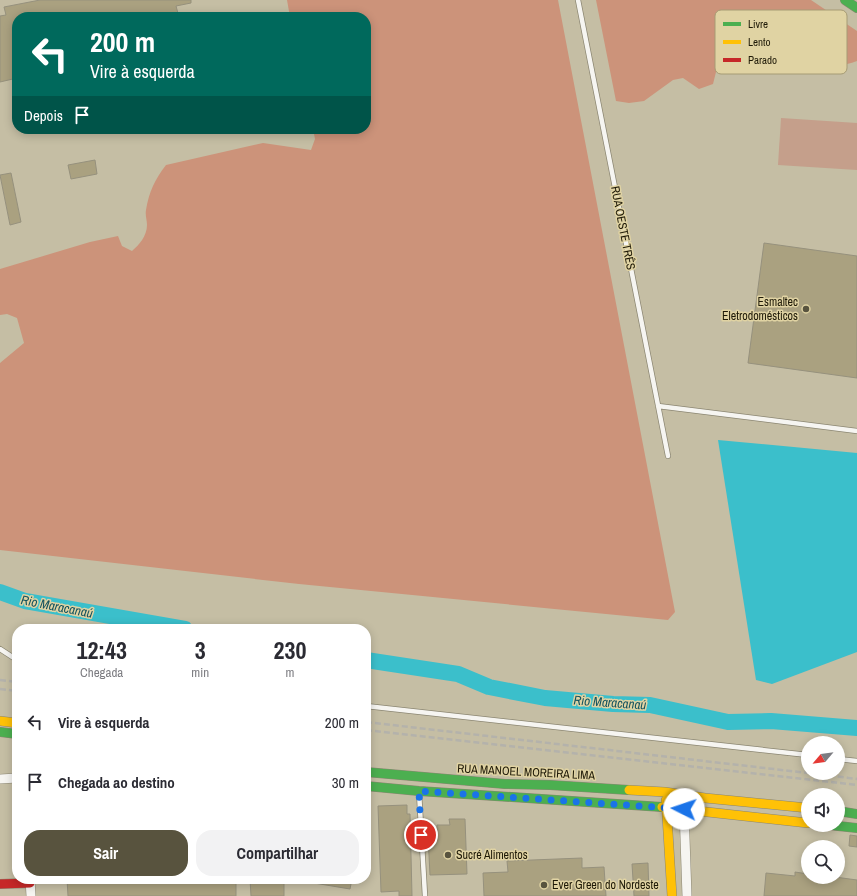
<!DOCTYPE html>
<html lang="pt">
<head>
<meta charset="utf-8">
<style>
	:root { --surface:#fff; --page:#f2f2f3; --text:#2b2b33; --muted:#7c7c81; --accent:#58533e }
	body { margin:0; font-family:"Archivo Narrow",sans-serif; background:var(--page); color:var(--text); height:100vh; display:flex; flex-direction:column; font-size:15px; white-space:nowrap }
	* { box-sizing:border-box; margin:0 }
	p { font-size:13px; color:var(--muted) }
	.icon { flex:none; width:22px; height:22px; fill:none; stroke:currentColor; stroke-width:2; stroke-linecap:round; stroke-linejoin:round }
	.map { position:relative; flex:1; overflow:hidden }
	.side { position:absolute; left:12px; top:624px; width:359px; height:260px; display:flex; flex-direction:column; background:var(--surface); border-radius:16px; box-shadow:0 2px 10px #0003 }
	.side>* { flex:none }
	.top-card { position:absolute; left:12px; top:12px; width:359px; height:122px; border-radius:16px; box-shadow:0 2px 10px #0003; background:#00695c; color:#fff; overflow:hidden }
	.needle { width:26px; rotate:241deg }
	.fabs { position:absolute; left:801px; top:736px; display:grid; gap:8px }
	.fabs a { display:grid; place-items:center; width:44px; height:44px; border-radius:50%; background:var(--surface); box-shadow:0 2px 10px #0003; font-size:20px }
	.pin { position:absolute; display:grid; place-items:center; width:34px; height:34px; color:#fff; margin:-17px; border:2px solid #fff; border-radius:50%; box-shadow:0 1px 4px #0007 }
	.me { position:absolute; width:44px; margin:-22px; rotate:274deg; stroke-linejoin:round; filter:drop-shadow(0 0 3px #0008) }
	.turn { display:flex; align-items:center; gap:14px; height:84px; padding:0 12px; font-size:18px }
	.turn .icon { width:52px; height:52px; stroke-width:2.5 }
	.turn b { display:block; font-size:28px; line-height:34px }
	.then { display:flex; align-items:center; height:38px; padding:0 12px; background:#0003; gap:8px; font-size:15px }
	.eta { display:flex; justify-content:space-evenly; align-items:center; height:68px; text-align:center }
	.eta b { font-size:24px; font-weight:700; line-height:28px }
	.primary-button { display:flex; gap:8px; margin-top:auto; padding:8px 12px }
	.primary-button a { flex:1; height:46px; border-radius:16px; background:var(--accent); color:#fff; font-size:16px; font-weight:700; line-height:46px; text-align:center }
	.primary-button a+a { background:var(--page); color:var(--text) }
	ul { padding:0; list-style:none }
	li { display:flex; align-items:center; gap:12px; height:60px; padding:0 12px }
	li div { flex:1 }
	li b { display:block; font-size:15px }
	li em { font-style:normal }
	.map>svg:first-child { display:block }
	.green { fill:#c59f8b }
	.forest { fill:#cc937a }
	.water { fill:#3bbfcb }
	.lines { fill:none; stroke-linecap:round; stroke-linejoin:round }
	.river { stroke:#3bbfcb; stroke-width:16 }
	.building { fill:#aaa180; stroke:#96917d }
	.lane-casing { stroke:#8b8672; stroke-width:6 }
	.street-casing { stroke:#8b8672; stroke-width:10 }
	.fast-casing { stroke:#8b8672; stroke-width:10 }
	.slow-casing { stroke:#8b8672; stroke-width:10 }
	.jam-casing { stroke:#8b8672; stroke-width:10 }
	.lane { stroke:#f6f5f1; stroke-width:4.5 }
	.street { stroke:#f6f5f1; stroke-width:9 }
	.fast { stroke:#4caf50; stroke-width:9 }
	.slow { stroke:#ffc107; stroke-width:9 }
	.jam { stroke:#c62828; stroke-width:9 }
	.rail { stroke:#b4b2ab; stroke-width:2.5; stroke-dasharray:6 3; stroke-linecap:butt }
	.route { stroke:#1a73e8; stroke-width:7; stroke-dasharray:0 12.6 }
	.poi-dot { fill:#58533e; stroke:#e0d3a3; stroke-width:1.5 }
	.labels { text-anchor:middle; stroke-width:3; stroke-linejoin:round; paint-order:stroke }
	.street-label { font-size:12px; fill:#1e1907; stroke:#e0d3a3 }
	.poi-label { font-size:12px; fill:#1e1907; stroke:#e0d3a3; text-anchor:start }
	.water-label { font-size:13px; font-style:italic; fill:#12525e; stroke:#e0d3a3 }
	.key { fill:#e0d3a3; stroke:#a69b74; stroke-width:1 }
	.key-label { font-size:11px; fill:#1e1907 }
</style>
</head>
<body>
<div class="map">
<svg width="857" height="896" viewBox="0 0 857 896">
	<rect width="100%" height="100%" fill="#c5bea4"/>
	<!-- green -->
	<path class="green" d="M781,118L857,123V170L778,165Z"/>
	<!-- forest -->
	<path class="forest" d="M287,0H558L675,612L668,620L299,584L0,550V363L24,343L17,318L7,314L0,315V269L90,242L118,236L122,246L132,251C139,245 147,236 147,225C147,220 145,215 146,210C149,192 155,179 166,165L263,143L311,150L315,139L313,129H366V17H290Z
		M596,0H811L857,31V61C829,71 810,69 781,62C772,60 760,56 750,57C738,58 727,66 716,72L713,84L699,89L683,78L673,80L644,101L629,103L616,101Z"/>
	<!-- water -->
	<path class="water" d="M718,440L857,453V652L772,684L756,680Z"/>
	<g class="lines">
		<!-- river -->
		<path class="river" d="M0,592L25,601L185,629
			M366,660L458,674L489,687L545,698L613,704L650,705L728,722L771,721L857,728"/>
	</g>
	<!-- building -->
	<path class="building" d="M40,0H191V3L176,6L179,17H17V78L0,82V16L6,15L4,7Z
		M95,160L97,174L71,179L68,165Z
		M11,173L21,222L10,225L0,175Z
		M764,243L857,256V378L748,363Z
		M407,805V814H410L412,896H399V891L381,892L378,806Z
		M449,819H465L467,874L430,875L428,836H437V825H450Z
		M850,835L857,836V847L849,846Z
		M582,858V868L604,867L606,896H484L483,873L508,872L507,861Z
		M648,863L649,896H634L632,864Z
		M795,872L808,874V877H835L857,880V896H764L766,873L795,876Z
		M67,879H236V896H68Z
		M250,879H284V896H251Z
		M314,879H352L350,889L314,883Z"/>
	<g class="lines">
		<!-- lane casing -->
		<g class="lane-casing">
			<path id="lane" d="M578,0L668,456
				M658,406L857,431
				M0,649L17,660
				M366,706L808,755
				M838,759L857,761
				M419,792L425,896"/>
		</g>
		<!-- street casing -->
		<g class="street-casing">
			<path id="street" d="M0,779L17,778
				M685,794L684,809L687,896
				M30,879L31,896"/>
		</g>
		<!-- fast casing -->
		<g class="fast-casing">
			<path id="fast" d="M845,0L857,8
				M0,732L17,734
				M366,772L505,784L550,785L629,790
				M366,786L419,791L662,807
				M838,811L857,814
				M829,825L857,828"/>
		</g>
		<!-- slow casing -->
		<g class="slow-casing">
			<path id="slow" d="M0,721L17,723
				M629,790L665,792L705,798L808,808
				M666,800L672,896
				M662,807L808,823"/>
		</g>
		<!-- jam casing -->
		<g class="jam-casing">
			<path id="jam" d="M0,884L30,883"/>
		</g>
		<!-- lane -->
		<use href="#lane" class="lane"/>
		<!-- street -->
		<use href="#street" class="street"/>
		<!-- fast -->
		<use href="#fast" class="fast"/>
		<!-- slow -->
		<use href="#slow" class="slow"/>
		<!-- jam -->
		<use href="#jam" class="jam"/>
		<!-- rail -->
		<path class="rail" d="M0,680L17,682
			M0,689L17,691
			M366,722L808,773
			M366,730L857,785
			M811,773L857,779"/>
	</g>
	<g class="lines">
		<!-- route -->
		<path class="route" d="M421,835L419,791L684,809"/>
	</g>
	<!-- markers -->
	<g class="poi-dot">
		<circle cx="806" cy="309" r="4"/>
		<circle cx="448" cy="855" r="4"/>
		<circle cx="544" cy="885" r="4"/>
	</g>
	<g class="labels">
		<!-- street labels -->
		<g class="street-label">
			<text transform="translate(623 228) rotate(79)" y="4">RUA OESTE TRÊS</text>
			<text transform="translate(526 772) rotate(3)" y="4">RUA MANOEL MOREIRA LIMA</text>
		</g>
		<!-- poi labels -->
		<g class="poi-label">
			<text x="798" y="306" text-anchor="end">Esmaltec<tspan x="798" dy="14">Eletrodomésticos</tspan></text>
			<text x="456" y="859">Sucré Alimentos</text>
			<text x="552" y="889">Ever Green do Nordeste</text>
		</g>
		<!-- water labels -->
		<g class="water-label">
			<text transform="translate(57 606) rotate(11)" y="5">Rio Maracanaú</text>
			<text transform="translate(610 702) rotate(4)" y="5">Rio Maracanaú</text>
		</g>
	</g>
	<!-- legend -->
	<rect x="715" y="10" width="132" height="64" rx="6" class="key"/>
	<rect x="723" y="22" width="18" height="4" fill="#4caf50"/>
	<rect x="723" y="40" width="18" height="4" fill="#ffc107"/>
	<rect x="723" y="58" width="18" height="4" fill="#c62828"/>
	<g class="key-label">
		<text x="748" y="28">Livre</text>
		<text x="748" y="46">Lento</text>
		<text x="748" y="64">Parado</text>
	</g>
</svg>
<div class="fabs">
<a><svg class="needle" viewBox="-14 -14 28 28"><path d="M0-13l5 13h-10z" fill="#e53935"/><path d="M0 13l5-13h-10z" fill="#7c7c81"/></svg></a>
<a><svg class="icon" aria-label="sound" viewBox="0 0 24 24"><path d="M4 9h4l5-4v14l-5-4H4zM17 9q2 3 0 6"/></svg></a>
<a><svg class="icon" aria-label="search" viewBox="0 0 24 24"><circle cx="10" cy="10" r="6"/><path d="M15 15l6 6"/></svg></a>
</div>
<div class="pin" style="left:421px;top:835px;background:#d93025"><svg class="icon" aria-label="arrive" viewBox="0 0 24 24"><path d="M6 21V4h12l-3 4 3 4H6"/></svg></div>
<svg class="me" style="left:684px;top:809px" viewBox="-20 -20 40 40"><circle r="19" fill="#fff"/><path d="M0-13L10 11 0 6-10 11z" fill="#1a73e8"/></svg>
<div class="top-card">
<div class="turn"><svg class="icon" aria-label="left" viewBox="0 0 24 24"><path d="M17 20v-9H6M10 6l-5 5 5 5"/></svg><div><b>200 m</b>Vire à esquerda</div></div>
<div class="then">Depois<svg class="icon" aria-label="arrive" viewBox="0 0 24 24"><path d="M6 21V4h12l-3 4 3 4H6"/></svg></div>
</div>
<section class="side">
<div class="eta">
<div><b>12:43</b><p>Chegada</p></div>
<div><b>3</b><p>min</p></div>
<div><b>230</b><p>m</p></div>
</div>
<ul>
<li><svg class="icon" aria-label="left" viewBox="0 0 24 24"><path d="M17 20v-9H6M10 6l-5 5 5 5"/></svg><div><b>Vire à esquerda</b></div><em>200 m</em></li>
<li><svg class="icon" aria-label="arrive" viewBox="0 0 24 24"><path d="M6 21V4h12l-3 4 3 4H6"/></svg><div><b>Chegada ao destino</b></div><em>30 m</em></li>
</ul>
<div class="primary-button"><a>Sair</a><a>Compartilhar</a></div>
</section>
</div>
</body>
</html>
